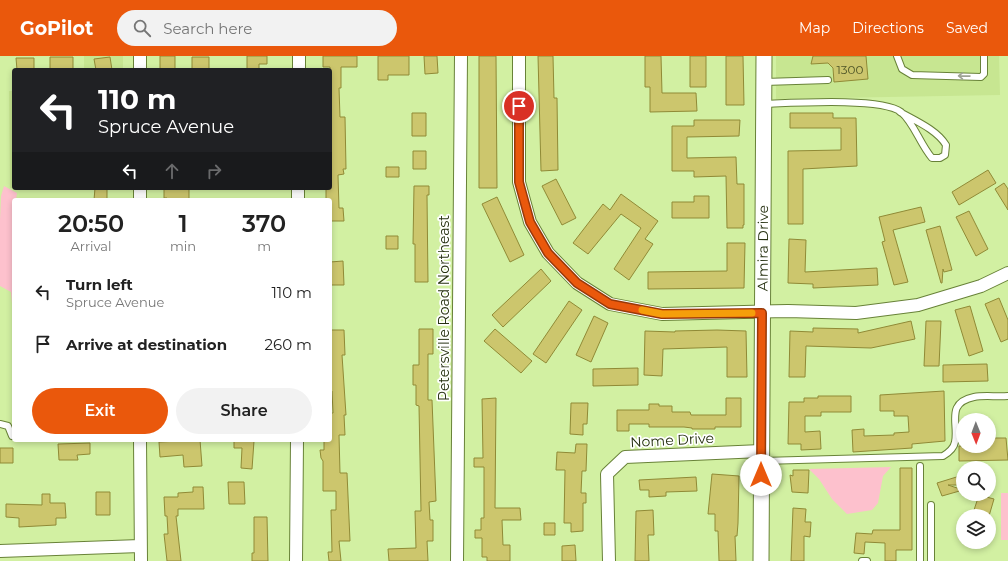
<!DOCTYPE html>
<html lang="en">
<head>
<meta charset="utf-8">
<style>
	:root { --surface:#fff; --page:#f2f2f2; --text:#222; --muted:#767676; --accent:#ea580c }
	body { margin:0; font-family:Montserrat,sans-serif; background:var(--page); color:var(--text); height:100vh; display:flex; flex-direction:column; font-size:15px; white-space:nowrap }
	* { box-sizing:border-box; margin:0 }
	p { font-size:13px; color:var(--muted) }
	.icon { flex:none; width:22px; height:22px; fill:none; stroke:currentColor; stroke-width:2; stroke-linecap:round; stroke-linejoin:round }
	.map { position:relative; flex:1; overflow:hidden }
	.drawer { position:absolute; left:12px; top:142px; width:320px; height:244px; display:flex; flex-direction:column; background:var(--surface); border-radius:4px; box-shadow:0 2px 6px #0003 }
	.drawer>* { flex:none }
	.hud { position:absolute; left:12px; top:12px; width:320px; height:122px; border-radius:4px; box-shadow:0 2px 6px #0003; background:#202124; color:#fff; overflow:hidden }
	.needle { width:26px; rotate:179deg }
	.controls { position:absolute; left:956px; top:357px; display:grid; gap:8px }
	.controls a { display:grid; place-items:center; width:40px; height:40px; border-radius:50%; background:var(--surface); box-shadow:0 2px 6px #0003; font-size:20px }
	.pin { position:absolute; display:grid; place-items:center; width:34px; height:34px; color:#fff; margin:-17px; border:2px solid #fff; border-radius:50%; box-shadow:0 1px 4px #0007 }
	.me { position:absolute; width:44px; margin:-22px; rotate:0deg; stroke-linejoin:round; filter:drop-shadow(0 0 3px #0008) }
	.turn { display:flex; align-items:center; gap:14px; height:84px; padding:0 20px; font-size:18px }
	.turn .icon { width:52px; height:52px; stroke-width:2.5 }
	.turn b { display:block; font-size:28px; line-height:34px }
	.lanes { display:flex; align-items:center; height:38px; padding:0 20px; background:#0003; justify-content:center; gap:20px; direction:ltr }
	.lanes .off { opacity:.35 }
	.eta { display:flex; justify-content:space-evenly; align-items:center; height:68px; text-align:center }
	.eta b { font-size:24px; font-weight:600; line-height:28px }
	.primary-button { display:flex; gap:8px; margin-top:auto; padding:8px 20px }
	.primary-button a { flex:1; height:46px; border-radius:24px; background:var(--accent); color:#fff; font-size:16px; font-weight:600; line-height:46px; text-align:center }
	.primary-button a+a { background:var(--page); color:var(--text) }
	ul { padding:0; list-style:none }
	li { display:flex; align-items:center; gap:12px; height:52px; padding:0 20px }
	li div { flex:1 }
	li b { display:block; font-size:15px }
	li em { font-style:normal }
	header { display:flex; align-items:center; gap:24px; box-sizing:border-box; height:56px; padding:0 20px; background:var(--accent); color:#fff }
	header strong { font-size:19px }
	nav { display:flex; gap:22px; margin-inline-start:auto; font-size:14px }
	.search { width:280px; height:36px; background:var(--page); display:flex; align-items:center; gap:10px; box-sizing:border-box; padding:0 14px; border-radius:22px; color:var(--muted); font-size:15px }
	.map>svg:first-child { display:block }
	.built { fill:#c7e691 }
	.green { fill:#fdc1cd }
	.building { fill:#ccc66d; stroke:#908a36 }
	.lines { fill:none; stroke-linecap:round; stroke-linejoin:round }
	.service-casing { stroke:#688238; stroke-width:8 }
	.minor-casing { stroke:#688238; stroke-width:14 }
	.tertiary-casing { stroke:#688238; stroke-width:17 }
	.service { stroke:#fff; stroke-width:6 }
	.minor { stroke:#fff; stroke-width:12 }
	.tertiary { stroke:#fff; stroke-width:15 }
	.oneway { stroke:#9da294 }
	.route-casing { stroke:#983908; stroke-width:10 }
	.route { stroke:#ea580c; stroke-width:7 }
	.slow { stroke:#f59e0b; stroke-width:7 }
	.labels { text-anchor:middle; stroke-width:3.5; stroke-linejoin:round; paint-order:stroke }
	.number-label { font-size:12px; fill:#505628 }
	.street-label { font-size:14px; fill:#263111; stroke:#fff }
</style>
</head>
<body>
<header>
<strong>GoPilot</strong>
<div class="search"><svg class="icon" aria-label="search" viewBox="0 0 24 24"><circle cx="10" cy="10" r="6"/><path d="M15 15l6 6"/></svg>Search here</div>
<nav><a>Map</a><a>Directions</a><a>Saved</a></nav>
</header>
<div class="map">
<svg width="1008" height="505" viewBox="0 0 1008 505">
	<rect width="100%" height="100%" fill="#d2f0a2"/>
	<!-- built -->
	<path class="built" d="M84,0H123V14H84Z
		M776,0H999L1000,39L776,43Z
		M9,35H14V132H62H10Z"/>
	<!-- green -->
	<path class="green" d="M4,130L17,137L16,144H14V271L11,236L0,230V164L1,140Z
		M891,411L883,420L878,447L872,454L847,458L832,443L819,423L809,413Z
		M1001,437H1008V484H1001Z"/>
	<!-- building -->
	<path class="building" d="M160,0H175V14H160Z
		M247,0H267V8H259V14H247Z
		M323,0H357V11H341V32H339L340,61H345L346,113H343L344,118L338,119L339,152H343L344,165H330V144H326V132H330V11H323Z
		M378,0H409V19H388V24H378Z
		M424,0H437L438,17L425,18Z
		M479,0H496L497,132H479Z
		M538,0H553L554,42H557L558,114L541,115Z
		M645,0H661L662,37H696L697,55L650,56V31H645Z
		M690,0H706V31H690Z
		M726,0H743L744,49H726Z
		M813,0H866L868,23L834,26L833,12L828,7L811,8Z
		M50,1H73V14H50Z
		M110,1L112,14H96L94,3Z
		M192,1H209V14H192Z
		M16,2H34V14H17Z
		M412,57H426V80H412Z
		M790,57H833V62H856L857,110L803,113V168H788V95L841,94V72H790Z
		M694,64H740L739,80L687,81V102L736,101L737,128H744V169H743V172H727L726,120L694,121V115H672V70H694Z
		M413,95H426V113H413Z
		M386,111H399V121H386Z
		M988,114L996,127L959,149L952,136Z
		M556,123L576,162L562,169L542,130Z
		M1004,127L1008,133V154L995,133Z
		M414,130H429V139H427L428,226H415V188H413Z
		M95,132H107V144H94Z
		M164,132H189V144H167V142H164Z
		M621,138L658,165L645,183L653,188L629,224L614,213L641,172L621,158L588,198L573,187L603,148L610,154Z
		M694,140H709V162H672V146H694Z
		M497,141L524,199L510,206L482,148Z
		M921,151L925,166L893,174L908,226L894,229L882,186L885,185L879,161Z
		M969,155L988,193L976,200L956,161Z
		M940,170L952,214L944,216L943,213L942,227H941L926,174Z
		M386,180H398V193H386Z
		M789,183L806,184L805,216L877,212L878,229L813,232V228L788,227Z
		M727,187H745L744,232L648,233V216L727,215Z
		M343,205L344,229H330V206Z
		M541,213L551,225L503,271L492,259Z
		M999,242L1008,264V283L1001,286L985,248Z
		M569,245L582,254L546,307L533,298Z
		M970,250L983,295L969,300L955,254Z
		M594,260L608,267L591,306L576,299Z
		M911,265L915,283L871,292L806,290L805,321H789L790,275L813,276V272L858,273V277Z
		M926,265H941L939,310H924Z
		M419,273H433V298H428V344H432L436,445L429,446L430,464H433V485H427L428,505H389L388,493L416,492L415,455H421L419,350L416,349V329H413V309H419Z
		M495,273L532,305L521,317L484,285Z
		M330,274H344L345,299H342L346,359H344L345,379H339L340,417H347L350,485H339L341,505H329L328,496H332L331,454H336V435H323V405L321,402L320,394H324V384H330V357H333L332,335H330Z
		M717,274L746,275L747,321H727V291L663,293L662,320L644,319L645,275L675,276V275Z
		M987,308L988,325L943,326V309Z
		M638,312V329L593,330V313Z
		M944,335L945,385L912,388V392L853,396L852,374L864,373V380L894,379V377L909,376L908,360H894V355H880V339Z
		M818,340H851V356H821V360H805V376L820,375L821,393L801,394V388H788L789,346H804V342H818Z
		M496,342L495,452H520L521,464H502L503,489H510V505H487V501H482V482H475V474H481V462H484V411H474V402H483L482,343Z
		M726,342H741V371H715V373H692V372L684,371H649V368H629V375H617V354H649V348H659V350H672V356H690L691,359H726Z
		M571,347H588L587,368H583V379L570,378Z
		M989,382H1006L1008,404L959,405V390H989Z
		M200,384L202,410L184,411L183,399L160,401L159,386Z
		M234,384L254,385L252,413L241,412L242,392H234Z
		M90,387V398L77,399L78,404H59L58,388Z
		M576,388H587L586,415H582L581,437H586V447H583V475L571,476V467H564L565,414H556L557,396L575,397Z
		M0,392H13V407H0Z
		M900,412H912V494H896V505H885V487L865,486L864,498L854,497L856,477L872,478L873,474H900Z
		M793,414H809L808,437L792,436L790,419L793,420Z
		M712,418L739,420L738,467L737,480H735L736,505H719L718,475H715V458H708Z
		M963,419V429H948L963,434L942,440L937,427Z
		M696,421L697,435L666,436V440L649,441V434H640L639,424Z
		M228,426H244L245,448H229Z
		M193,431H203L204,453H178V460H176L181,505H167L164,478H168L167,460H165L164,441H178V437L193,436Z
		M96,436H110V459H96Z
		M42,438H50V447H65L66,462H56V469L19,471V462L6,461V448L42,449Z
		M979,439L994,443L989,460H972Z
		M793,452L806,453L805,466H811L810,481L804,480V505H791Z
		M653,454L654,479H648L649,505H635L636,455Z
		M254,461H267L268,505H252V497H254Z
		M544,467H555V479H544Z
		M575,489L576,505H562V490Z"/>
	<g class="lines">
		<!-- service casing -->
		<g class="service-casing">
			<path id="service" d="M897,0L902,13L912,19L981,21L984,18V0
				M764,26L828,24
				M763,48C791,47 882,41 901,56C914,67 920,88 932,102H940L945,99L946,89C937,74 916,65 900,56
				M0,368L8,370L12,380
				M762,405L943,400C948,397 954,392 955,386C959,368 945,347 974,341C984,339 997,341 1008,340
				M920,410V505
				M862,505H867
				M931,505V449"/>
		</g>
		<!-- minor casing -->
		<g class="minor-casing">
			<path id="minor" d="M140,0V14
				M519,0V126L530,166L548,197L577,227L610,248L662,258L788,255L856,257L918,249L981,230L1008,217
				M299,14V0
				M140,132V144
				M298,144V132
				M140,384L141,505
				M0,495L140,490
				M296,505L297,384
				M457,505L461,0
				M609,505L607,418L625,401L761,395"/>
		</g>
		<!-- tertiary casing -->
		<g class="tertiary-casing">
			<g id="tertiary">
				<path id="s1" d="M761,505L764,0"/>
			</g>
		</g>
		<!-- service -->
		<use href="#service" class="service"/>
		<!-- minor -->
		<use href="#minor" class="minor"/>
		<!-- tertiary -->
		<use href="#tertiary" class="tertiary"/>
	</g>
	<!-- one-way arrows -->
	<defs><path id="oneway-shaft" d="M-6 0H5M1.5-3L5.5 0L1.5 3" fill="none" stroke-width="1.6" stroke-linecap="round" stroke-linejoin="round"/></defs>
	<use class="oneway" href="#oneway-shaft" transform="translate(964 20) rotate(-179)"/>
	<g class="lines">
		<!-- route casing -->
		<g class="route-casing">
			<path id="route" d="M519,50V126L530,166L548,197L577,227L610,248L662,258L762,257L761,419"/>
		</g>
		<!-- route -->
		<use href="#route" class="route"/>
		<!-- slow -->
		<path class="slow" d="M642,254L662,258L752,257"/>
	</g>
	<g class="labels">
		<!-- number labels -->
		<g class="number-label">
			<text x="850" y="18">1300</text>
		</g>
		<!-- street labels -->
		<g class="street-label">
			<text dy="5" stroke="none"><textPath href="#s1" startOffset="313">Almira Drive</textPath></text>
			<text transform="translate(444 252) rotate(-90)" y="5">Petersville Road Northeast</text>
			<text transform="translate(672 384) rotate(-3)" y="5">Nome Drive</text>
		</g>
	</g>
</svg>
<div class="controls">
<a><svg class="needle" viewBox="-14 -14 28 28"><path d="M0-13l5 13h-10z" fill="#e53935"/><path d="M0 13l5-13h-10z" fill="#767676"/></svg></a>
<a><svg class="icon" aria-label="search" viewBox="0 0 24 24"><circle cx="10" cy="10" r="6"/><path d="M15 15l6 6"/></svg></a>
<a><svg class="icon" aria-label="layers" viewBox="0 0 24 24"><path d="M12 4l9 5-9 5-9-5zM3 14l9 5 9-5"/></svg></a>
</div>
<div class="pin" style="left:519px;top:50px;background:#d93025"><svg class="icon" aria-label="arrive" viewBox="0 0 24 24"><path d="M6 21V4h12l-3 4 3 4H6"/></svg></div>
<svg class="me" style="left:761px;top:419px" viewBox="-20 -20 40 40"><circle r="19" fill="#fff"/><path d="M0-13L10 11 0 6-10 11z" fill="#ea580c"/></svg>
<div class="hud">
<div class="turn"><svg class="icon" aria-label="left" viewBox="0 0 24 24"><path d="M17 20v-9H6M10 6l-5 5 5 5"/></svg><div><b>110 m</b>Spruce Avenue</div></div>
<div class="lanes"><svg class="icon" aria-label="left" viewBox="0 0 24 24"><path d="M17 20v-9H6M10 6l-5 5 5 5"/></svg><svg class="icon off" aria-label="ahead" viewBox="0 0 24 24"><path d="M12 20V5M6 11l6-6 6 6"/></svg><svg class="icon off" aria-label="right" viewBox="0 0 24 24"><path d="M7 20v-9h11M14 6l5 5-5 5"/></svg></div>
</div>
<section class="drawer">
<div class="eta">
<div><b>20:50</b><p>Arrival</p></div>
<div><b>1</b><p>min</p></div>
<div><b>370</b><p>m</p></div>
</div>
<ul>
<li><svg class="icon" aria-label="left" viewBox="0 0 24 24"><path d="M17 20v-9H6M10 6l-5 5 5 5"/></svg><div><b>Turn left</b><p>Spruce Avenue</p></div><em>110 m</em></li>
<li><svg class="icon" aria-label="arrive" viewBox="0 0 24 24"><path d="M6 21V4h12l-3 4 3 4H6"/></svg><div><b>Arrive at destination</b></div><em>260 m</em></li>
</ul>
<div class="primary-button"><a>Exit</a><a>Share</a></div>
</section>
</div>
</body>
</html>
